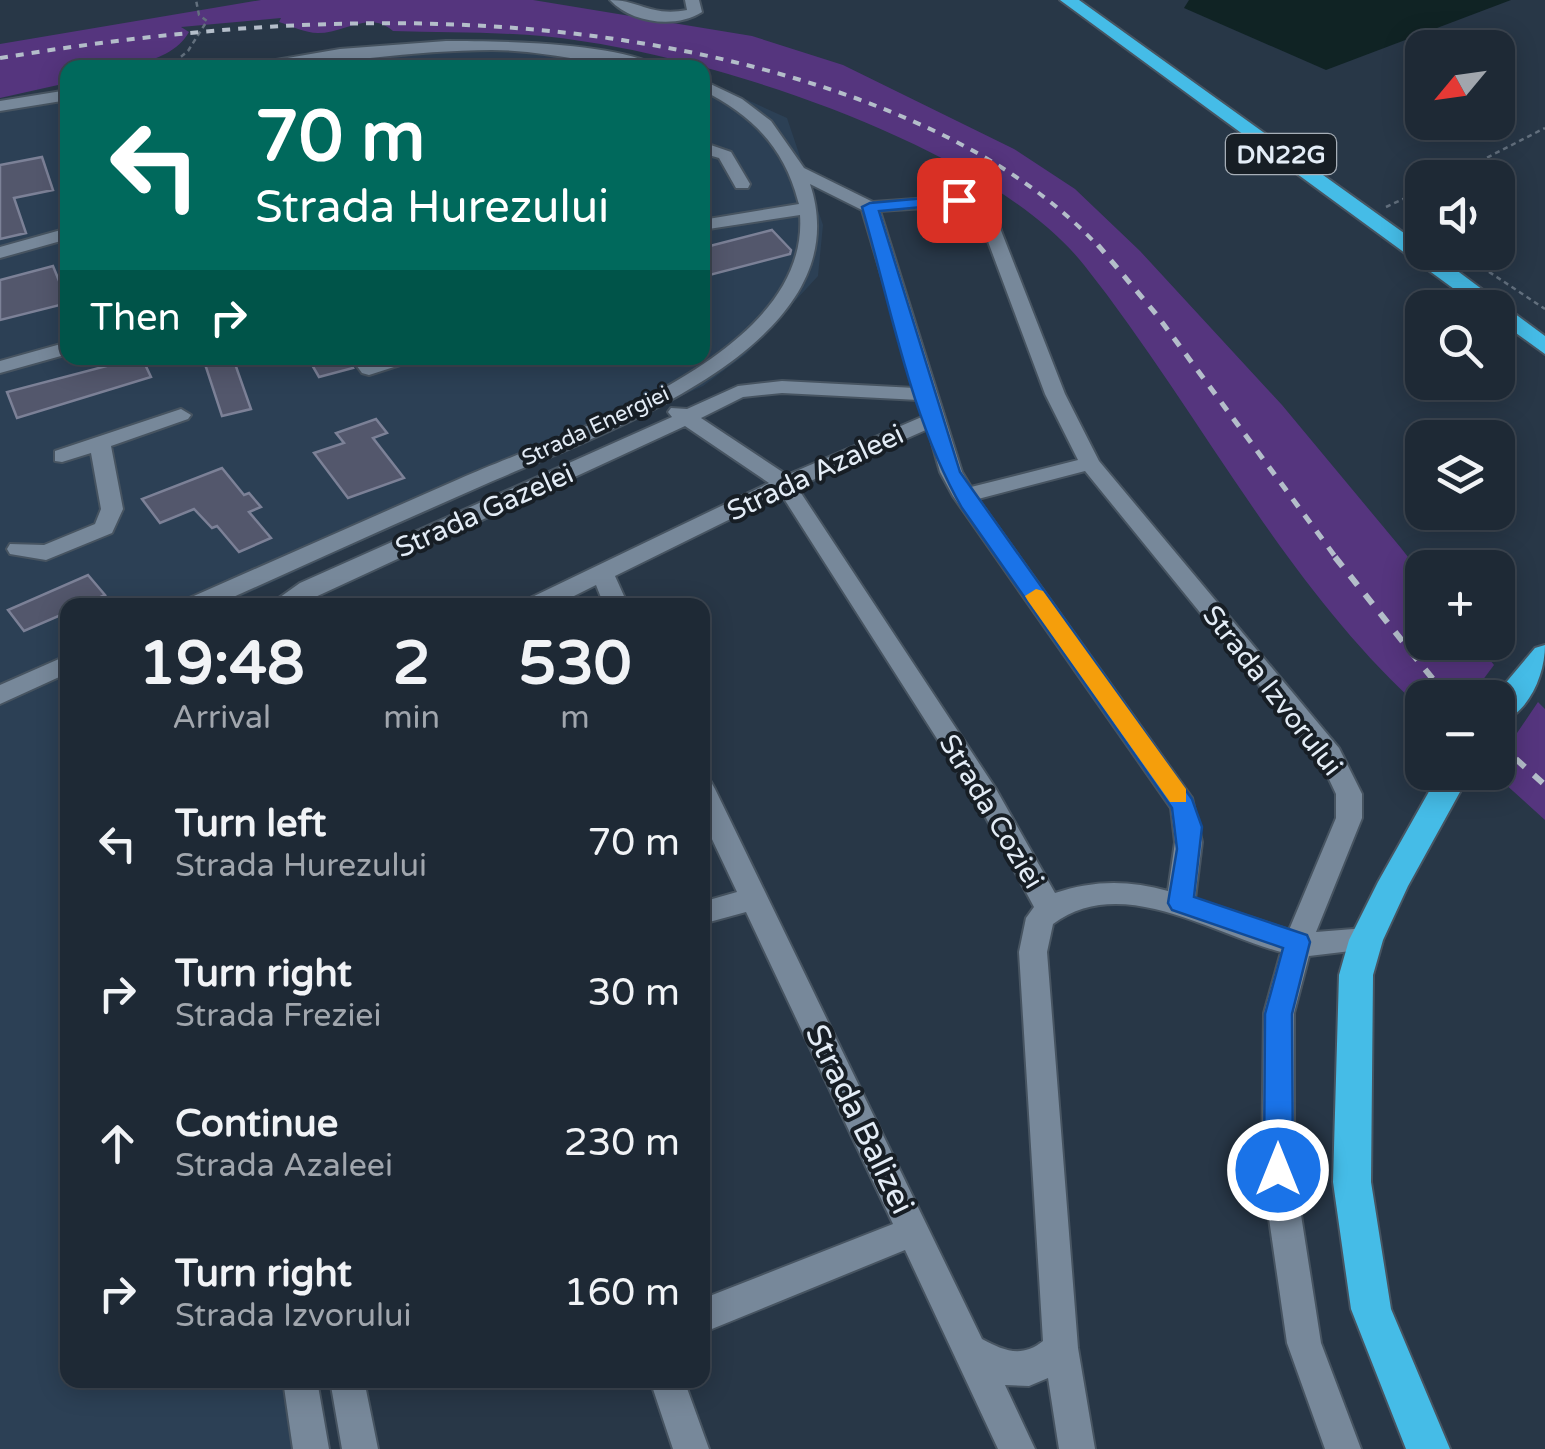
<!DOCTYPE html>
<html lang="en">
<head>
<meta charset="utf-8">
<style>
	:root { --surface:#1e2935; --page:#2b3541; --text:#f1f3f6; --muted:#a1a6ad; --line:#3c4550 }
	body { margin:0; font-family:"Varela Round",sans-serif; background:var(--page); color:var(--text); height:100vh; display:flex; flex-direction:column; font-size:38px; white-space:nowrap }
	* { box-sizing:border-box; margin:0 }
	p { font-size:32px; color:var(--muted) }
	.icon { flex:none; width:55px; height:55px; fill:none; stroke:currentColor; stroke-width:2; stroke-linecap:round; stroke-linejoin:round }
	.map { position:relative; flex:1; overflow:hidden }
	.details { position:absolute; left:60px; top:598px; width:650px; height:790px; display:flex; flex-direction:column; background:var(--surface); border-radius:20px; box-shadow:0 5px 25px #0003,0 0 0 2px var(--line) }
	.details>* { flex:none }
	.banner { position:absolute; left:60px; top:60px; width:650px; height:305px; border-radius:20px; box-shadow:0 5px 25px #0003,0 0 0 2px var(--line); background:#00695c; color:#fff; overflow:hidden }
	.needle { width:65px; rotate:241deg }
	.fabs { position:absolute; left:1405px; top:30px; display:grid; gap:20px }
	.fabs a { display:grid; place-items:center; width:110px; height:110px; border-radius:20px; background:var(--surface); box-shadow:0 5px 25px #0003,0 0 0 2px var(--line); font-size:50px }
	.pin { position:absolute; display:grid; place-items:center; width:85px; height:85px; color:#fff; margin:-42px; border-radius:20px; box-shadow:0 5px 15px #0006 }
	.me { position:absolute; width:110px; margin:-55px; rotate:0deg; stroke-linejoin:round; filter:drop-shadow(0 0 8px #0008) }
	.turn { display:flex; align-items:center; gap:35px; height:210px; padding:0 30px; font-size:45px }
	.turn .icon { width:130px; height:130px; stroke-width:2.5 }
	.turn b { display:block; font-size:70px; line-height:85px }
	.then { display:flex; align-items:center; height:95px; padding:0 30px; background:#0003; gap:20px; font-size:38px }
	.eta { display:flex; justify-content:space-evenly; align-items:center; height:170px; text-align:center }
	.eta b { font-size:60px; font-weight:700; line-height:70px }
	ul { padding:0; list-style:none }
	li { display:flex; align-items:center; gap:30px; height:150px; padding:0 30px }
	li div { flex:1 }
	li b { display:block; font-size:38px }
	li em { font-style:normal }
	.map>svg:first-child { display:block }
	.built { fill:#2c4055 }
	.green { fill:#55357e }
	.water { fill:#102324 }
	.building { fill:#53576c; stroke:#7c8197; stroke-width:2.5 }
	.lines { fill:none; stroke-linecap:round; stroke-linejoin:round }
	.minor-casing { stroke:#475461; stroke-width:4 }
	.highway-casing { stroke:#475461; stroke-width:4 }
	.path { stroke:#63707e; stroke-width:2.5; stroke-dasharray:5 4; stroke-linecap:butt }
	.minor { fill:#77889a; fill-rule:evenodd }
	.highway { fill:#45bce7; fill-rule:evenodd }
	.rail-far2 { stroke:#b4beca; stroke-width:4; stroke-dasharray:8 8; stroke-linecap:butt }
	.rail-far1 { stroke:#b4beca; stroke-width:5; stroke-dasharray:10 10; stroke-linecap:butt }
	.rail { stroke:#b4beca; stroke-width:6; stroke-dasharray:12 12; stroke-linecap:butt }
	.route { fill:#1a73e8; stroke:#114b97; stroke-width:2.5 }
	.slow { fill:#f59e0b }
	.labels { text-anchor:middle; stroke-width:8; stroke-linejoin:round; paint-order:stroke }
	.far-street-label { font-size:22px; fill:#e3ecf6; stroke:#171e25 }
	.shield { fill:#171e25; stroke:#a6aeb7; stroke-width:2.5 }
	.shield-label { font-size:25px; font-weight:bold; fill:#e3ecf6 }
	.street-label { font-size:28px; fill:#e3ecf6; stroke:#171e25 }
	.near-street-label { font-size:32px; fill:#e3ecf6; stroke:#171e25 }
</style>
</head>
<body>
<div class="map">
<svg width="1545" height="1449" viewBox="0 0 1545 1449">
	<rect width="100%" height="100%" fill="#283747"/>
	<!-- built -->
	<path class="built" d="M487,41L614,53L665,67L215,68L309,53Z
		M703,80L787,118L823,225L818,276L746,354L703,386L222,605H68V1380H294L304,1449H0V102L67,91L68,358H702Z"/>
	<!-- green -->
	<path class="green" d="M261,0H533L752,36L843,65L1014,149L1075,189L1140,251L1282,405L1401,548L1422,575V642L1476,643L1494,665L1470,697L1422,698V709C1283,584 1199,410 1084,265C991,148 727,62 581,41C519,31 455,33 393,31C370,10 344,33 318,33C305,33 291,26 279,22L281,18L181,27L189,32C167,70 106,67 68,68L67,83L0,98V44Z
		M1538,702L1545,709V820L1493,773L1498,772V761Z"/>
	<!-- water -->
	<path class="water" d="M1189,0H1511L1326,70L1184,8Z"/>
	<!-- building -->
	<path class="building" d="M42,157L53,190L14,198L26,233L0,239V165Z
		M772,230L791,250L790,254L702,277V248Z
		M53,266L68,303L0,320V280Z
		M137,358H142L151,377L17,418L7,392Z
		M203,358H233L251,409L222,416Z
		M308,358H347L353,368L319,377Z
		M376,419L387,433L373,438L404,478L348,498L314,453L344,443L336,433Z
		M222,468L244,495L249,493L261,507L249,512L271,538L239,552L217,526L212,528L194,509L160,523L142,499Z
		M88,575L105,595L83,605H68V612L24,631L8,610Z"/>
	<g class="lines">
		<!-- minor casing -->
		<g class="minor-casing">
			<path id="minor" d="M610,0C639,0 651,17 687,10L685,0H699L702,12C676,29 631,23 610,0Z
				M446,41C498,41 619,42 661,68C605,68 549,50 492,50C404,50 317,68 230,68L340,49Z
				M702,80L742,99L771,121L804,168L873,202L972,195L991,205L1065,394L1099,461L1339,748L1362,794V818L1316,932L1366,928L1376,932L1380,940L1376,948L1309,956L1294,1013V1170L1321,1343L1361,1449H1325L1287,1343L1262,1170L1264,1013L1281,952C1210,933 1121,873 1053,924L1047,952L1078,1348L1095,1449H1059L1048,1378L1029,1386L1005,1385L1035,1449H998L905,1250L702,1333V1299L893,1224L746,912L702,924V902L737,892L702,818V779L711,782L715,789L982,1339C1004,1351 1022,1358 1043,1341L1019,952L1026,918L1034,907L978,803L781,494L615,576L628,605H604L596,585L556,605H524L528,599L769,483L685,426L298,605H269L300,583L672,417L668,412L671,408L687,409L738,386L782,381L915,388L862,210L810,184C864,347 596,435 486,484C395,524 306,564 216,605H183L187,599C278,559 368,519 459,479C563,433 810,358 800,215L702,230V220L799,204L798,201C784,147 752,115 702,90ZM968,205L977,212L1045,394L1078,460L971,487L962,472L880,211ZM782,393L919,400L924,416L787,475L701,418L743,397ZM928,429L940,472L953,496L1171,808L1175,842L1168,891C1129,880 1094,880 1055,893L996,789L797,487ZM1085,471L1320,760L1336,794V818L1289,930L1195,899L1202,842L1192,798L978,499Z
				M68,90V100L0,111V101Z
				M702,142L731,152L750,184L748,188H736L719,158L702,153Z
				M68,228V239L0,258V247Z
				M68,342V354L0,373V361Z
				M351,358H371L374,362L422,358L369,375L362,373Z
				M181,409L191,415L188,419L111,446L123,509L112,533L46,560L10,554L7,549L10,544L44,545L95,524L101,509L91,453L62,462L55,461V451Z
				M68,655V673L0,704V685Z
				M283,1380H317L329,1449H293Z
				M330,1380H364L378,1449H342Z
				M650,1380H684L709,1449H673Z"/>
		</g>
		<!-- highway casing -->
		<g class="highway-casing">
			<path id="highway" d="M1060,0H1079L1422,246V252H1432L1545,336V354L1498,320V308H1480Z
				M1545,645C1545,674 1529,714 1498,723V698H1493L1535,648Z
				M1440,772H1471L1408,886L1383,940L1373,975L1371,1182L1391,1309L1450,1449H1406L1351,1309L1333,1182L1339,975L1349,940L1378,882Z"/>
		</g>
		<!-- path -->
		<path class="path" d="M167,68L188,51L207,21L199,15L196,0
			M1447,178L1545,128
			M1386,207L1422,190
			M1459,252L1545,309"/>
		<!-- minor -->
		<use href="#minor" class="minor"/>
		<!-- highway -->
		<use href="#highway" class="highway"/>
		<!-- rail-far2 -->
		<path class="rail-far2" d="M0,58C284,11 583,0 858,99C949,133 1033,176 1100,248"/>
		<!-- rail-far1 -->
		<path class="rail-far1" d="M1098,245L1156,314L1337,559"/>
		<!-- rail -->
		<path class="rail" d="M1335,557L1448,698
			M1498,743L1545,785"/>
	</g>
	<!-- route -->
	<path class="route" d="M959,195L965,197V203L879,211L960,472L1192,799L1202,827L1194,897L1307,935L1310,942L1292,1014L1293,1170L1288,1180L1278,1184L1268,1180L1264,1170L1265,1014L1283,948L1172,910L1168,903L1177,849L1172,808L962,508C910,417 891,307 862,207L870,203Z"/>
	<!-- slow -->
	<path class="slow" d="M1036,589L1043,591L1186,789V802H1170L1028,601L1025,596Z"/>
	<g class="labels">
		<!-- far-street labels -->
		<g class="far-street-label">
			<text transform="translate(595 425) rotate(-25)" y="8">Strada Energiei</text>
		</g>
		<!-- shield labels -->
		<rect class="shield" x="1226" y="134" width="110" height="40" rx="8"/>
		<g class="shield-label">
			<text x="1281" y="163">DN22G</text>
		</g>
		<!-- street labels -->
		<g class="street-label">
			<text transform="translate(815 472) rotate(-25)" y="10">Strada Azaleei</text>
			<text transform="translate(484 510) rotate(-24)" y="10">Strada Gazelei</text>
			<text transform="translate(1273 690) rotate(52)" y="10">Strada Izvorului</text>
			<text transform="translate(992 811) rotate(59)" y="10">Strada Coziei</text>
		</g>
		<!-- near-street labels -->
		<g class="near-street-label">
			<text transform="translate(860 1119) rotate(64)" y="11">Strada Balizei</text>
		</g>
	</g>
</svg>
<div class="fabs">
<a><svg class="needle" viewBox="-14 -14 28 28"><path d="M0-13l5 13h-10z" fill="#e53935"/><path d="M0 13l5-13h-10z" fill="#a1a6ad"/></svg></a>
<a><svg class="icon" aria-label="sound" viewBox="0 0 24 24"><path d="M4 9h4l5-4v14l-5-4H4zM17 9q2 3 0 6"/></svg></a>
<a><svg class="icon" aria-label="search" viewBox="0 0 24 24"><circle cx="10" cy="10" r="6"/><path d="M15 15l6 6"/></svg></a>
<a><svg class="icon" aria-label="layers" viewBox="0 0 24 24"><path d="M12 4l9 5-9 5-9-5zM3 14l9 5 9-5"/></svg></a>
<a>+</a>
<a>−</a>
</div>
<div class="pin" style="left:959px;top:200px;background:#d93025"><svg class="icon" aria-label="arrive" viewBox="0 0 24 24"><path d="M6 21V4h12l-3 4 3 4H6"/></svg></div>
<svg class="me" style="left:1278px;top:1170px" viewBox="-20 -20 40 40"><circle r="17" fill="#1a73e8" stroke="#fff" stroke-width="3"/><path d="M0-11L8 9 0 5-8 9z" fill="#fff"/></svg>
<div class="banner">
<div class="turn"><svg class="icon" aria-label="left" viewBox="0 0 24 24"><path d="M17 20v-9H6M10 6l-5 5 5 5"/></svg><div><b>70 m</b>Strada Hurezului</div></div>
<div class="then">Then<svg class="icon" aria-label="right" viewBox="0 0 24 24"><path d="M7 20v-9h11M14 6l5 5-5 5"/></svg></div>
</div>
<section class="details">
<div class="eta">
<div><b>19:48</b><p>Arrival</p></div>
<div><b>2</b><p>min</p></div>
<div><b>530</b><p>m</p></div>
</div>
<ul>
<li><svg class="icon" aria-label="left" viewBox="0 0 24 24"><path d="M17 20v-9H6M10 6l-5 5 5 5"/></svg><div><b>Turn left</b><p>Strada Hurezului</p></div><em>70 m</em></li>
<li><svg class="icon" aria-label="right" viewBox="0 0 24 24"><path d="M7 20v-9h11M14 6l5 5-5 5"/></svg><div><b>Turn right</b><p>Strada Freziei</p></div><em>30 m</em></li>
<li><svg class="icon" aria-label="ahead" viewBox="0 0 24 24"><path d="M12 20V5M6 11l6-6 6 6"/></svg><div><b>Continue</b><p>Strada Azaleei</p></div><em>230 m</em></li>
<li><svg class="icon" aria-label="right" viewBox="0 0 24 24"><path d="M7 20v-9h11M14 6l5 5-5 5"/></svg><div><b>Turn right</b><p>Strada Izvorului</p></div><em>160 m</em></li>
</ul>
</section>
</div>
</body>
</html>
